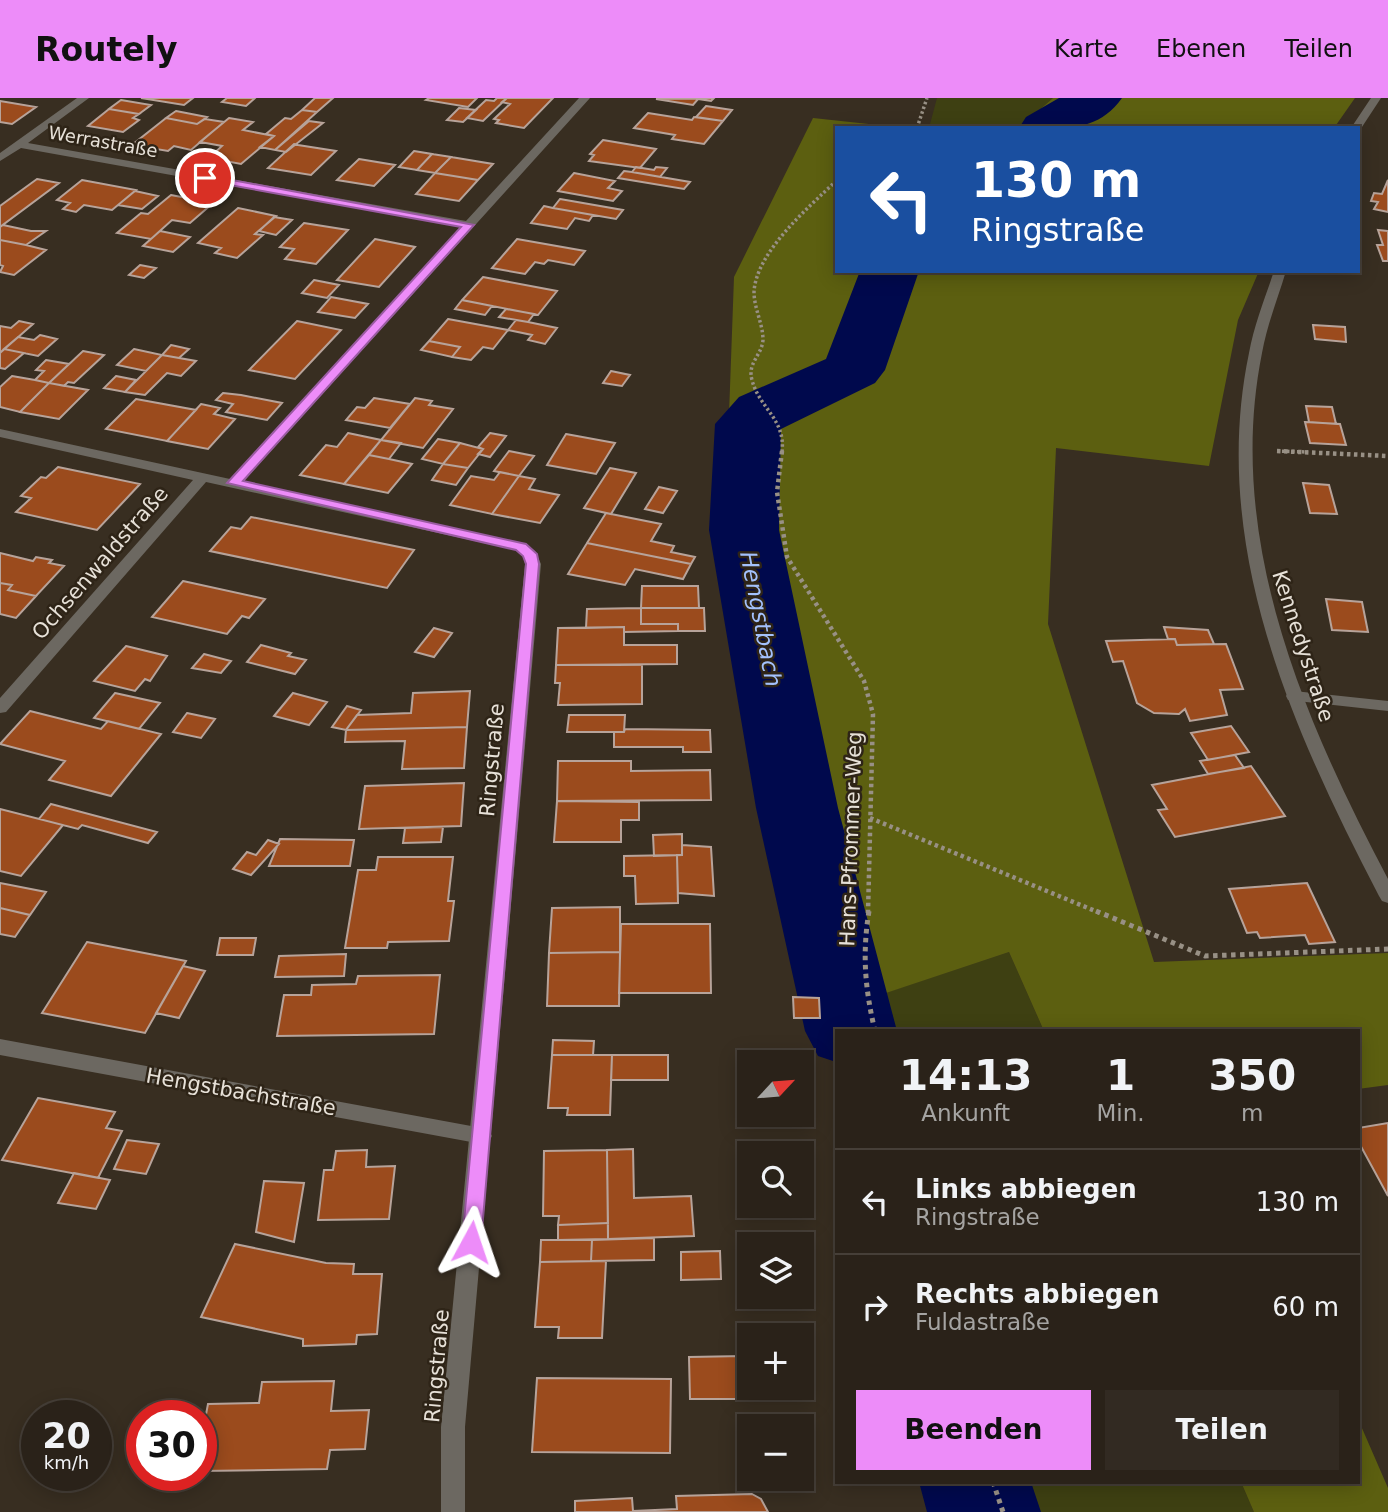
<!DOCTYPE html>
<html lang="de">
<head>
<meta charset="utf-8">
<style>
	:root { --surface:#2a2219; --page:#322a22; --text:#f1f3f6; --muted:#a5a4a2; --line:#463f38; --accent:#ed8cf9 }
	body { margin:0; font-family:"DejaVu Sans",sans-serif; background:var(--page); color:var(--text); height:100vh; display:flex; flex-direction:column; font-size:26px; white-space:nowrap }
	* { box-sizing:border-box; margin:0 }
	p { font-size:23px; color:var(--muted) }
	.icon { flex:none; width:38px; height:38px; fill:none; stroke:currentColor; stroke-width:2; stroke-linecap:round; stroke-linejoin:round }
	.map { position:relative; flex:1; overflow:hidden }
	.sheet { position:absolute; left:835px; top:931px; width:525px; height:455px; display:flex; flex-direction:column; background:var(--surface); border-radius:0px; box-shadow:0 4px 18px #0003,0 0 0 2px var(--line) }
	.sheet>* { flex:none }
	.banner { position:absolute; left:835px; top:28px; width:525px; height:147px; border-radius:0px; box-shadow:0 4px 18px #0003,0 0 0 2px var(--line); background:#1a4fa0; color:#fff; overflow:hidden }
	.needle { width:46px; rotate:64deg }
	.controls { position:absolute; left:737px; top:952px; display:grid; gap:14px }
	.controls a { display:grid; place-items:center; width:77px; height:77px; border-radius:0px; background:var(--surface); box-shadow:0 4px 18px #0003,0 0 0 2px var(--line); font-size:35px }
	.speed { position:absolute; left:21px; top:1302px; display:flex; gap:14px; font-size:35px; font-weight:700; text-align:center }
	.speed>* { display:grid; place-content:center; width:91px; height:91px; border-radius:50%; background:var(--surface); box-shadow:0 4px 18px #0003,0 0 0 2px var(--line); line-height:1 }
	.speed small { font-size:18px; font-weight:400 }
	.speed .limit { border:10px solid #d22; background:#fff; color:#111 }
	.pin { position:absolute; display:grid; place-items:center; width:60px; height:60px; color:#fff; margin:-30px; border:4px solid #fff; border-radius:50%; box-shadow:0 2px 7px #0007 }
	.me { position:absolute; width:77px; margin:-38px; rotate:5deg; stroke-linejoin:round; filter:drop-shadow(0 0 5px #0008) }
	.turn { display:flex; align-items:center; gap:24px; height:147px; padding:0 21px; font-size:32px }
	.turn .icon { width:91px; height:91px; stroke-width:2.5 }
	.turn b { display:block; font-size:49px; line-height:60px }
	.eta { display:flex; justify-content:space-evenly; align-items:center; height:119px; text-align:center }
	.eta b { font-size:42px; font-weight:600; line-height:49px }
	.primary-button { display:flex; gap:14px; margin-top:auto; padding:14px 21px }
	.primary-button a { flex:1; height:80px; border-radius:0px; background:var(--accent); color:#111; font-size:28px; font-weight:600; line-height:80px; text-align:center }
	.primary-button a+a { background:var(--page); color:var(--text) }
	ul { padding:0; list-style:none }
	li { display:flex; align-items:center; gap:21px; height:105px; padding:0 21px; border-top:2px solid var(--line) }
	li div { flex:1 }
	li b { display:block; font-size:26px }
	li em { font-style:normal }
	header { display:flex; align-items:center; gap:42px; box-sizing:border-box; height:98px; padding:0 35px; background:var(--accent); color:#111 }
	header strong { font-size:33px }
	nav { display:flex; gap:38px; margin-inline-start:auto; font-size:24px }
	.map>svg:first-child { display:block }
	.green { fill:#3e4012 }
	.forest { fill:#5c5f10 }
	.lines { fill:none; stroke-linecap:round; stroke-linejoin:round }
	.river { fill:#00094d; fill-rule:evenodd }
	.building { fill:#9b4b1d; stroke:#b7a39a; stroke-width:2 }
	.path-far2 { stroke:#989085; stroke-width:3.5; stroke-dasharray:2.5 2.5; stroke-linecap:butt }
	.path-far1 { stroke:#989085; stroke-width:4.5; stroke-dasharray:3.5 3.5; stroke-linecap:butt }
	.path { stroke:#989085; stroke-width:5; stroke-dasharray:4.5 4.5; stroke-linecap:butt }
	.lane { fill:#6c6861; fill-rule:evenodd }
	.street { fill:#6c6861; fill-rule:evenodd }
	.route { fill:#ed8cf9; stroke:#9a5ba2; stroke-width:2 }
	.labels { text-anchor:middle; stroke-width:5; stroke-linejoin:round; paint-order:stroke }
	.far-street-label { font-size:18px; fill:#e7e1d8; stroke:#2e2417 }
	.street-label { font-size:21px; fill:#e7e1d8; stroke:#2e2417 }
	.water-label { font-size:23px; font-style:italic; fill:#a3c1fc; stroke:#2e2417 }
</style>
</head>
<body>
<header>
<strong>Routely</strong>
<nav><a>Karte</a><a>Ebenen</a><a>Teilen</a></nav>
</header>
<div class="map">
<svg width="1388" height="1414" viewBox="0 0 1388 1414">
	<rect width="100%" height="100%" fill="#382e21"/>
	<!-- green -->
	<path class="green" d="M937,0H1053L1019,30H929Z
		M1009,854L1044,933H890L882,896Z
		M1009,1384H1241L1254,1414H1021Z"/>
	<!-- forest -->
	<path class="forest" d="M1053,0H1355L1334,30H1019Z
		M813,20L906,30H836V173H1259L1238,222L1209,368L1056,350L1048,526L1154,864L1388,855V987L1358,991V933H1044L1009,854L823,916L724,455L734,179Z
		M1358,1321L1388,1390V1414H1254L1241,1384H1358Z"/>
	<g class="lines">
		<!-- river -->
		<path class="river" d="M1059,0H1122C1096,37 1058,30 1019,30L1026,19Z
			M860,173H919L885,272L875,285L781,331L779,432L838,710L897,933H836V964L818,958L805,933L756,710L709,432L715,326L739,299L826,261Z
			M919,1384H1031L1041,1414H927Z"/>
	</g>
	<!-- building -->
	<path class="building" d="M141,0H193L184,7Z
		M227,0H255L246,8L222,4Z
		M315,0H333L317,14L302,12Z
		M429,0H477L468,9L426,2Z
		M497,0H507L483,23L467,20L486,2L494,3Z
		M507,0H553L524,30L496,25L499,22L494,21L510,6L502,4Z
		M714,0L711,3L698,1L693,7L656,1Z
		M121,2L151,7L139,16L109,11Z
		M0,3L36,9L12,26L0,24Z
		M706,8L732,12L723,23L696,19Z
		M459,10L476,12L463,24L447,22Z
		M109,11L139,16L133,20L139,22L123,34L88,28Z
		M302,12L317,14L275,52L260,49L274,38L266,36L285,20L291,21Z
		M176,13L207,19L197,26L166,20Z
		M648,15L692,22L694,19L723,23L704,46L672,41L675,37L634,30Z
		M166,20L197,26L205,21L224,24L191,52L174,48L168,53L132,47Z
		M229,20L253,24L243,32L274,38L241,66L209,60L222,48L200,44Z
		M309,23L323,25L286,54L275,52Z
		M603,42L656,51L640,70L589,63L594,57L590,56Z
		M294,46L298,47L336,53L311,77L268,70Z
		M414,53L432,56L417,72L399,69Z
		M432,56L451,59L435,75L417,72Z
		M451,59L493,66L478,82L435,75Z
		M359,61L395,67L374,88L337,82Z
		M636,69L654,72L656,69L667,70L660,79L632,74Z
		M624,73L632,74L690,84L684,91L618,80Z
		M435,75L478,82L459,103L416,96Z
		M574,75L615,83L608,90L622,93L613,103L558,93Z
		M37,81L59,85L0,129V108Z
		M82,82L136,92L112,112L84,107L76,114L63,111L70,105L57,102Z
		M1388,82V114L1374,111L1378,104L1371,103L1374,95L1382,96Z
		M135,93L158,98L142,111L118,107Z
		M171,97L213,105L190,125L172,122L151,141L117,135L141,115L148,116Z
		M560,101L623,112L616,121L553,110Z
		M544,108L553,110L593,117L589,123L575,120L567,131L531,125Z
		M238,110L276,118L255,136L263,137L237,160L215,155L221,150L198,145Z
		M274,119L292,122L276,137L259,133Z
		M304,125L348,132L316,166L285,161L294,151L280,149Z
		M3,127L31,133H46L26,147L0,142V129Z
		M1378,132L1388,133V163H1383L1377,147H1383Z
		M160,133L190,139L173,154L143,148Z
		M375,141L415,149L379,189L337,182Z
		M517,141L585,153L574,167L548,162L544,166L535,164L525,176L492,170Z
		M0,142L26,147L46,152L14,177L0,174L3,168L0,167Z
		M140,167L156,170L144,180L129,177Z
		M483,179L557,193L538,217L462,202Z
		M314,182L339,187L327,200L302,195Z
		M331,199L368,206L355,220L318,214Z
		M462,202L492,208L485,217L455,211Z
		M506,211L534,216L528,224L499,219Z
		M448,221L508,232L493,251L483,249L471,262L452,259L460,249L429,243Z
		M516,222L528,224L557,230L545,246L528,242L532,237L508,232Z
		M19,223L33,226L0,255V228L11,230Z
		M297,223L341,232L295,281L249,272Z
		M1313,227L1345,229L1346,244L1315,241Z
		M40,237L57,241L38,258L4,251L18,239L34,242Z
		M429,243L460,249L452,259L421,252Z
		M171,247L189,251L179,260L162,257Z
		M4,251L24,255L5,271L0,270V255Z
		M134,251L162,257L146,273L117,267Z
		M83,253L104,257L74,285L68,284L64,288L49,285Z
		M162,257L196,263L181,278L167,275L145,297L125,294Z
		M46,262L69,266L49,285L35,282L44,273L36,272Z
		M611,273L630,277L622,288L603,285Z
		M12,278L35,282L49,285L20,314L0,309V289Z
		M116,278L136,282L125,294L104,290Z
		M49,285L88,292L59,321L20,314Z
		M223,295L241,297L282,305L267,322L226,314L233,306L216,302Z
		M374,300L410,306L390,330L346,322L357,309L365,310Z
		M415,300L432,303L429,307L453,311L423,350L381,342Z
		M136,301L196,312L167,343L106,331Z
		M201,306L220,310L214,316L235,321L208,351L167,343Z
		M1306,308L1332,309L1336,326L1309,324Z
		M1305,324L1340,326L1346,347L1310,345Z
		M348,335L381,342L344,386L300,377L326,347L337,349Z
		M490,335L506,338L490,359L478,356L483,351L478,349Z
		M566,336L615,345L596,376L547,367Z
		M438,341L460,345L443,366L422,361Z
		M381,342L401,345L389,361L369,357Z
		M460,345L483,351L468,370L443,366Z
		M509,353L534,358L519,378L494,373Z
		M369,357L389,361L412,366L388,395L344,386Z
		M443,366L468,370L456,387L432,382Z
		M58,369L140,386L97,432L16,414L31,400L21,398L41,379L46,380Z
		M610,370L636,375L611,416L584,410Z
		M500,374L519,378L492,416L450,407L471,378L494,382Z
		M519,378L535,381L529,391L559,397L540,425L492,416Z
		M1303,385L1329,387L1337,416L1310,415Z
		M659,389L677,393L663,415L645,411Z
		M606,415L661,426L651,443L674,448L671,454L695,459L691,466L587,445Z
		M251,419L306,430L414,452L387,490L210,453L231,429L241,431Z
		M587,445L691,466L683,481L635,471L625,487L568,476Z
		M0,455L33,463L36,459L52,462L49,465L64,468L36,498L8,492L12,487L0,485Z
		M183,483L265,501L249,520L242,518L227,536L152,519Z
		M0,485L12,487L8,492L36,498L16,520L0,516Z
		M642,488H698L699,510H641Z
		M1326,501L1362,504L1368,534L1332,532Z
		M641,510H704L705,533H678V526H641Z
		M641,510V526H678V533L624,534V529L586,530L587,511Z
		M624,529V547H677V566L556,567L558,530Z
		M1164,529L1208,532L1214,546L1177,547L1175,541H1168Z
		M434,530L452,535L434,559L415,554Z
		M1175,541L1177,547L1226,546L1243,591L1220,592L1227,617L1190,623L1185,611L1179,616L1154,615L1137,605L1123,563L1113,564L1106,543Z
		M261,547L291,555L288,558L306,562L295,576L247,564Z
		M126,548L167,558L150,583L145,581L135,593L94,583Z
		M204,556L231,563L221,575L192,570Z
		M556,567H642V606L558,607L560,585H555Z
		M470,593L467,629L346,632L357,617L411,615L413,595Z
		M115,595L160,605L139,631L94,620Z
		M293,595L327,604L309,627L274,618Z
		M347,608L361,612L346,632L332,629Z
		M30,613L101,631L108,623L161,636L111,698L49,682L65,663L0,646Z
		M187,615L215,621L201,640L173,634Z
		M569,617H625L624,634H567Z
		M1231,628L1249,654L1208,662L1191,635Z
		M467,629L464,670L402,671L405,643L345,644L346,632Z
		M625,631L710,632L711,654H683V649H614V634H624Z
		M1235,657L1244,670L1208,676L1200,663Z
		M558,663H631V673L710,672L711,702L557,703Z
		M1251,668L1285,718L1175,739L1158,712L1167,711L1152,687Z
		M464,685L461,728L359,731L365,688Z
		M557,703L639,704V722H621V744H554Z
		M51,706L157,734L148,745L82,727L78,731L39,721Z
		M0,711L63,727L21,778L0,773Z
		M443,729L441,744L403,745L405,730Z
		M682,736V757L654,758L653,737Z
		M280,741L354,742L350,768H269Z
		M268,742L279,746L251,777L233,771L247,754L256,757Z
		M682,747L711,749L714,798L678,795L677,757H682Z
		M677,757L678,805L636,806L635,778H624V758Z
		M378,759H453L448,803H454L449,843L388,844L387,850H345L358,772H376Z
		M0,785L46,794L30,817L0,810Z
		M1307,785L1335,844L1309,846L1305,837L1260,840L1257,834L1247,835L1229,791Z
		M620,809V854L549,855L552,810Z
		M0,810L30,817L15,839L0,836Z
		M621,826H710L711,895H619Z
		M220,840H256L253,857H217Z
		M87,844L186,863L145,935L42,915Z
		M620,854L619,908H547L549,855Z
		M346,856L344,878L275,879L279,858Z
		M183,868L205,873L179,920L156,915Z
		M440,877L434,936L277,938L284,897H311L312,887L356,886L358,878Z
		M793,899L819,900L820,920H794Z
		M553,942L594,943L593,957H552Z
		M552,957H612L610,1017H567L568,1010H548Z
		M612,957H668V982H611Z
		M38,1000L115,1014L106,1030L122,1033L98,1080L2,1062Z
		M1388,1025V1098L1358,1043V1030Z
		M127,1042L159,1046L146,1076L114,1071Z
		M633,1051L634,1100L691,1098L694,1138L608,1141L607,1052Z
		M367,1052L366,1069L395,1068L389,1121L318,1122L324,1072H333L336,1053Z
		M607,1052L608,1125L558,1127L559,1118H543L544,1053Z
		M74,1075L110,1082L96,1111L58,1105Z
		M264,1083L304,1085L294,1144L256,1134Z
		M608,1125V1141L558,1142V1127Z
		M654,1140V1162L591,1163L592,1142Z
		M541,1142H592L591,1163L540,1164Z
		M235,1146L326,1165L354,1166L353,1176H382L377,1236L357,1237L356,1246L303,1248V1241L201,1219Z
		M720,1153L721,1181L681,1182V1154Z
		M606,1163L602,1240H558L559,1229H535L540,1164Z
		M743,1258L746,1301H690L689,1259Z
		M537,1280L671,1281L670,1355L532,1354Z
		M334,1283L331,1313L369,1312L365,1351L330,1352L327,1371L201,1373V1342L208,1306L259,1305L262,1284Z
		M752,1396L761,1401L768,1414H575V1403L632,1400L633,1413L677,1411L676,1398Z"/>
	<g class="lines">
		<!-- path-far2 -->
		<path class="path-far2" d="M917,30L927,0
			M1277,353L1308,354
			M782,354C786,321 759,310 752,282C747,265 762,257 763,242C763,226 754,210 754,194C756,154 809,109 836,83"/>
		<!-- path-far1 -->
		<path class="path-far1" d="M782,353L777,394L787,459L864,583L873,616L868,815
			M1277,353L1388,358
			M870,720L1100,815"/>
		<!-- path -->
		<path class="path" d="M869,813C862,856 865,891 875,933
			M1096,813L1205,858L1388,851
			M993,1384L1003,1414"/>
		<!-- lane -->
		<path class="lane" d="M1294,593L1388,603V613L1288,602L1286,598L1288,594Z
			M0,941L482,1030L489,1032L492,1038L489,1044L482,1046L0,957Z"/>
		<!-- street -->
		<path class="street" d="M77,0H89L28,45L466,123L579,0H590L243,384L526,446L535,453L541,466L465,1329V1414H441V1329L525,466L523,458L516,452L206,384L6,614L0,615V600L193,382L0,339V331L230,381L461,129L21,50L0,63V55Z
			M1371,0H1381L1360,32L1351,30Z
			M1274,173H1286C1278,200 1267,227 1262,255C1225,440 1303,620 1388,781V805L1382,803L1379,798C1292,631 1209,447 1249,255C1254,227 1265,200 1274,173Z"/>
	</g>
	<!-- route -->
	<path class="route" d="M205,77L474,127L243,383L526,446L537,456L539,466L481,1144L478,1150L471,1152L465,1150L462,1144L526,466L523,458L516,452L227,385L461,129L202,82V78Z"/>
	<g class="labels">
		<!-- far-street labels -->
		<g class="far-street-label">
			<text transform="translate(103 44) rotate(10)" y="6">Werrastraße</text>
		</g>
		<!-- street labels -->
		<g class="street-label">
			<text transform="translate(100 465) rotate(-49)" y="7">Ochsenwaldstraße</text>
			<text transform="translate(1303 548) rotate(72)" y="7">Kennedystraße</text>
			<text transform="translate(492 662) rotate(-85)" y="7">Ringstraße</text>
			<text transform="translate(851 741) rotate(-88)" y="7">Hans-Pfrommer-Weg</text>
			<text transform="translate(241 994) rotate(10)" y="7">Hengstbachstraße</text>
			<text transform="translate(437 1268) rotate(-85)" y="7">Ringstraße</text>
		</g>
		<!-- water labels -->
		<g class="water-label">
			<text transform="translate(761 521) rotate(79)" y="8">Hengstbach</text>
		</g>
	</g>
</svg>
<div class="controls">
<a><svg class="needle" viewBox="-14 -14 28 28"><path d="M0-13l5 13h-10z" fill="#e53935"/><path d="M0 13l5-13h-10z" fill="#a5a4a2"/></svg></a>
<a><svg class="icon" aria-label="search" viewBox="0 0 24 24"><circle cx="10" cy="10" r="6"/><path d="M15 15l6 6"/></svg></a>
<a><svg class="icon" aria-label="layers" viewBox="0 0 24 24"><path d="M12 4l9 5-9 5-9-5zM3 14l9 5 9-5"/></svg></a>
<a>+</a>
<a>−</a>
</div>
<div class="speed"><div>20<small>km/h</small></div><div class="limit">30</div></div>
<div class="pin" style="left:205px;top:80px;background:#d93025"><svg class="icon" aria-label="arrive" viewBox="0 0 24 24"><path d="M6 21V4h12l-3 4 3 4H6"/></svg></div>
<svg class="me" style="left:471px;top:1144px" viewBox="-20 -20 40 40"><path d="M0-17L14 15 0 8-14 15z" fill="#ed8cf9" stroke="#fff" stroke-width="4"/></svg>
<div class="banner">
<div class="turn"><svg class="icon" aria-label="left" viewBox="0 0 24 24"><path d="M17 20v-9H6M10 6l-5 5 5 5"/></svg><div><b>130 m</b>Ringstraße</div></div>
</div>
<section class="sheet">
<div class="eta">
<div><b>14:13</b><p>Ankunft</p></div>
<div><b>1</b><p>Min.</p></div>
<div><b>350</b><p>m</p></div>
</div>
<ul>
<li><svg class="icon" aria-label="left" viewBox="0 0 24 24"><path d="M17 20v-9H6M10 6l-5 5 5 5"/></svg><div><b>Links abbiegen</b><p>Ringstraße</p></div><em>130 m</em></li>
<li><svg class="icon" aria-label="right" viewBox="0 0 24 24"><path d="M7 20v-9h11M14 6l5 5-5 5"/></svg><div><b>Rechts abbiegen</b><p>Fuldastraße</p></div><em>60 m</em></li>
</ul>
<div class="primary-button"><a>Beenden</a><a>Teilen</a></div>
</section>
</div>
</body>
</html>
